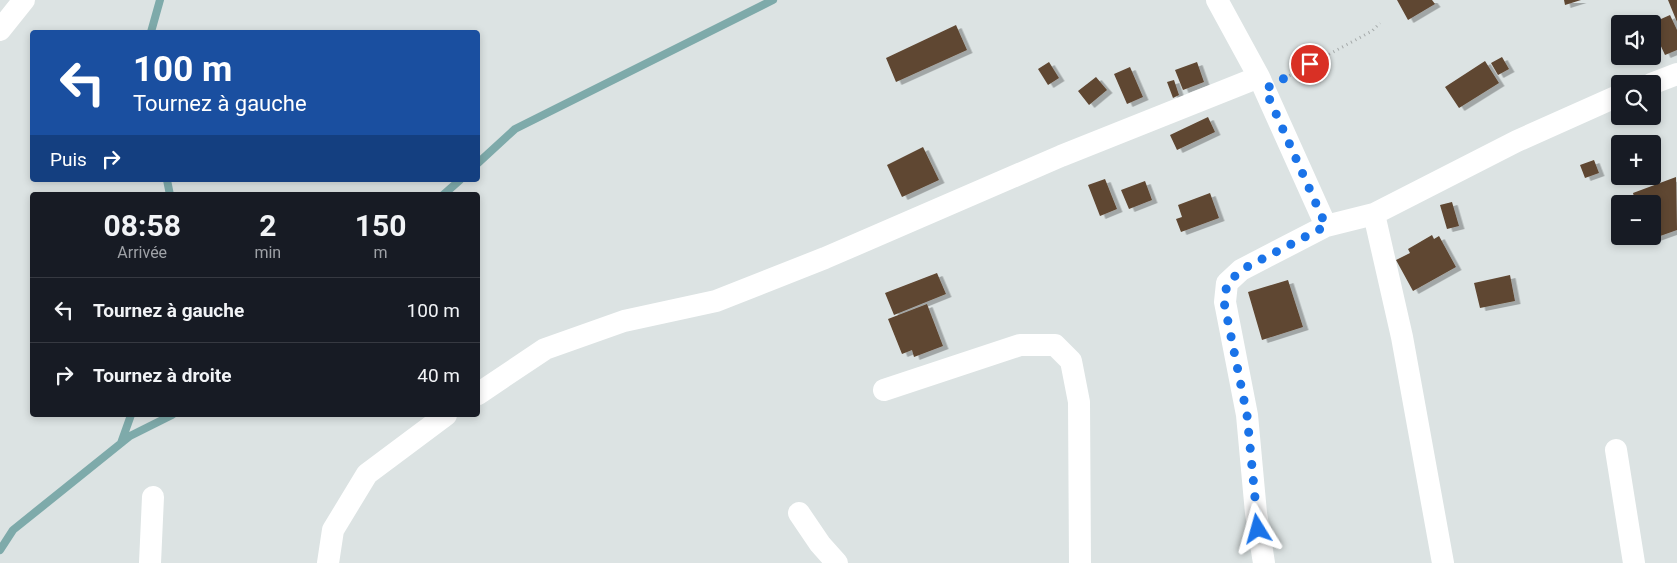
<!DOCTYPE html>
<html lang="fr">
<head>
<meta charset="utf-8">
<style>
	:root { --surface:#171b24; --page:#20242c; --text:#f1f3f6; --muted:#9ea1a6; --line:#363941 }
	body { margin:0; font-family:Roboto,sans-serif; background:var(--page); color:var(--text); height:100vh; display:flex; flex-direction:column; font-size:19px; white-space:nowrap }
	* { box-sizing:border-box; margin:0 }
	p { font-size:16px; color:var(--muted) }
	.icon { flex:none; width:28px; height:28px; fill:none; stroke:currentColor; stroke-width:2; stroke-linecap:round; stroke-linejoin:round }
	.map { position:relative; flex:1; overflow:hidden }
	.details { position:absolute; left:30px; top:192px; width:450px; height:225px; display:flex; flex-direction:column; background:var(--surface); border-radius:5px; box-shadow:0 2px 8px #0003 }
	.details>* { flex:none }
	.guide { position:absolute; left:30px; top:30px; width:450px; height:152px; border-radius:5px; box-shadow:0 2px 8px #0003; background:#1a4fa0; color:#fff; overflow:hidden }
	.controls { position:absolute; left:1611px; top:15px; display:grid; gap:10px }
	.controls a { display:grid; place-items:center; width:50px; height:50px; border-radius:5px; background:var(--surface); box-shadow:0 2px 8px #0003; font-size:25px }
	.pin { position:absolute; display:grid; place-items:center; width:42px; height:42px; color:#fff; margin:-21px; border:2px solid #fff; border-radius:50%; box-shadow:0 1px 5px #0007 }
	.me { position:absolute; width:55px; margin:-28px; rotate:352deg; stroke-linejoin:round; filter:drop-shadow(0 0 4px #0008) }
	.turn { display:flex; align-items:center; gap:18px; height:105px; padding:0 20px; font-size:22px }
	.turn .icon { width:65px; height:65px; stroke-width:2.5 }
	.turn b { display:block; font-size:35px; line-height:42px }
	.then { display:flex; align-items:center; height:48px; padding:0 20px; background:#0003; gap:10px; font-size:19px }
	.eta { display:flex; justify-content:space-evenly; align-items:center; height:85px; text-align:center }
	.eta b { font-size:30px; font-weight:700; line-height:35px }
	ul { padding:0; list-style:none }
	li { display:flex; align-items:center; gap:15px; height:65px; padding:0 20px; border-top:1px solid var(--line) }
	li div { flex:1 }
	li b { display:block; font-size:19px }
	li em { font-style:normal }
	.map>svg:first-child { display:block }
	.lines { fill:none; stroke-linecap:round; stroke-linejoin:round }
	.stream { stroke:#7eaaaa; stroke-width:8 }
	.building { fill:#5f4631; filter:url(#shadow) }
	.path { stroke:#a5aaaa; stroke-width:3; stroke-dasharray:1 4; stroke-linecap:butt }
	.minor { stroke:#fff; stroke-width:22 }
	.route { stroke:#1a73e8; stroke-width:9; stroke-dasharray:0 16.2 }
</style>
</head>
<body>
<div class="map">
<svg width="1677" height="563" viewBox="0 0 1677 563">
	<defs>
		<filter id="shadow"><feDropShadow dx="5.5" dy="3" stdDeviation="0" flood-color="#0004"/></filter>
	</defs>
	<rect width="100%" height="100%" fill="#dce3e3"/>
	<g class="lines">
		<!-- stream -->
		<path class="stream" d="M151,32L160,0
			M478,163L515,129L773,0
			M167,180L170,195
			M443,195L460,180
			M121,443L131,415
			M0,550L13,530L130,436L172,415"/>
	</g>
	<!-- building -->
	<path class="building" d="M1397,0H1432L1435,4L1408,20Z
		M1564,0H1581L1565,5Z
		M1668,0H1677V22Z
		M1670,15L1677,30V50L1665,55L1652,27V23Z
		M956,25L967,50L896,82L886,58Z
		M1502,57L1509,69L1498,75L1491,63Z
		M1485,61L1499,83L1459,108L1445,87Z
		M1049,62L1059,78L1048,85L1038,69Z
		M1197,62L1204,82L1183,90L1175,70Z
		M1130,67L1143,97L1127,104L1114,74Z
		M1096,77L1107,90L1089,105L1078,91Z
		M1174,80L1179,95L1173,98L1167,82Z
		M1208,117L1215,132L1177,150L1170,135Z
		M923,147L939,180L902,197L887,165Z
		M1594,160L1599,173L1585,178L1580,165Z
		M1676,177L1677,230L1649,240L1648,236H1652V204H1636L1633,193Z
		M1105,179L1117,209L1100,216L1088,185Z
		M1145,181L1152,200L1129,209L1121,190Z
		M1210,193L1219,218L1181,232L1176,219L1182,217L1178,205Z
		M1452,202L1459,226L1447,229L1440,205Z
		M1432,235L1434,239L1439,236L1456,267L1413,291L1396,260L1410,253L1408,249Z
		M937,273L946,294L894,315L885,293Z
		M1510,275L1515,301L1480,308L1474,283Z
		M1288,280L1303,327L1262,340L1248,292Z
		M927,304L943,346L914,357L912,350L902,354L888,319Z"/>
	<g class="lines">
		<!-- path -->
		<path class="path" d="M1285,78L1372,31L1380,23"/>
		<!-- minor -->
		<path class="minor" d="M1217,0L1259,77L1326,226
			M0,30L24,0
			M1651,84L1677,74
			M1374,214L1402,337L1443,563
			M884,390L1020,345H1055L1071,361L1079,402L1080,563
			M478,394L545,349L624,321L716,301L825,258L1061,156L1259,77
			M1616,450L1634,563
			M799,513L820,544L837,563
			M150,563L153,497
			M328,563L333,530L367,474L446,415
			M1264,563L1256,513L1247,415L1225,302L1227,283L1241,270L1326,226L1374,214L1517,141L1620,95"/>
	</g>
	<g class="lines">
		<!-- route -->
		<path class="route" d="M1258,529L1247,415L1224,302L1227,284L1241,270L1326,226L1265,89L1310,64"/>
	</g>
</svg>
<div class="controls">
<a><svg class="icon" aria-label="sound" viewBox="0 0 24 24"><path d="M4 9h4l5-4v14l-5-4H4zM17 9q2 3 0 6"/></svg></a>
<a><svg class="icon" aria-label="search" viewBox="0 0 24 24"><circle cx="10" cy="10" r="6"/><path d="M15 15l6 6"/></svg></a>
<a>+</a>
<a>−</a>
</div>
<div class="pin" style="left:1310px;top:64px;background:#d93025"><svg class="icon" aria-label="arrive" viewBox="0 0 24 24"><path d="M6 21V4h12l-3 4 3 4H6"/></svg></div>
<svg class="me" style="left:1258px;top:529px" viewBox="-20 -20 40 40"><path d="M0-17L14 15 0 8-14 15z" fill="#1a73e8" stroke="#fff" stroke-width="4"/></svg>
<div class="guide">
<div class="turn"><svg class="icon" aria-label="left" viewBox="0 0 24 24"><path d="M17 20v-9H6M10 6l-5 5 5 5"/></svg><div><b>100 m</b>Tournez à gauche</div></div>
<div class="then">Puis<svg class="icon" aria-label="right" viewBox="0 0 24 24"><path d="M7 20v-9h11M14 6l5 5-5 5"/></svg></div>
</div>
<section class="details">
<div class="eta">
<div><b>08:58</b><p>Arrivée</p></div>
<div><b>2</b><p>min</p></div>
<div><b>150</b><p>m</p></div>
</div>
<ul>
<li><svg class="icon" aria-label="left" viewBox="0 0 24 24"><path d="M17 20v-9H6M10 6l-5 5 5 5"/></svg><div><b>Tournez à gauche</b></div><em>100 m</em></li>
<li><svg class="icon" aria-label="right" viewBox="0 0 24 24"><path d="M7 20v-9h11M14 6l5 5-5 5"/></svg><div><b>Tournez à droite</b></div><em>40 m</em></li>
</ul>
</section>
</div>
</body>
</html>
